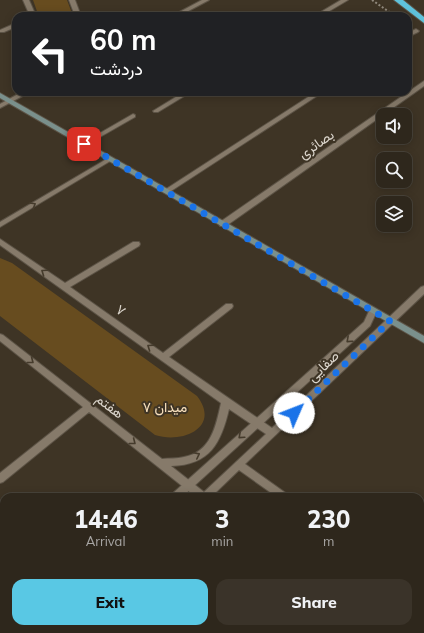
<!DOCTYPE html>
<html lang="en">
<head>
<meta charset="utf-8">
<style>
	:root { --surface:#2e271c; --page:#3a3329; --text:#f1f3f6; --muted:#a7a5a3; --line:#49443b; --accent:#59c8e4 }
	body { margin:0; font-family:Mulish,Vazirmatn,sans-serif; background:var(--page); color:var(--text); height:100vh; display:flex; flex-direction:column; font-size:15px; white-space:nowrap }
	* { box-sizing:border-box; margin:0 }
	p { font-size:13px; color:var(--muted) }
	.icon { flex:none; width:22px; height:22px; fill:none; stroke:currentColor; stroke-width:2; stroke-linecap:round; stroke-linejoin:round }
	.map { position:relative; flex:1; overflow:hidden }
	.sheet { position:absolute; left:0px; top:493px; width:424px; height:140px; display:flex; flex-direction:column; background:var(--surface); border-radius:12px 12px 0 0; box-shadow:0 2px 10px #0003,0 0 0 1px var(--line) }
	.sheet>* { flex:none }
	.hud { position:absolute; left:12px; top:12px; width:400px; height:84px; border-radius:12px; box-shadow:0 2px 10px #0003,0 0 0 1px var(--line); background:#202124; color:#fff; overflow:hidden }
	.controls { position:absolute; left:376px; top:108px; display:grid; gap:8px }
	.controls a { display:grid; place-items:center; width:36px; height:36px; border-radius:8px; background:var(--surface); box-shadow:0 2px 10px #0003,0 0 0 1px var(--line); font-size:20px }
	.pin { position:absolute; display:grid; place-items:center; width:34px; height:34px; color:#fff; margin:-17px; border-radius:8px; box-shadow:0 2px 6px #0006 }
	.me { position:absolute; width:44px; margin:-22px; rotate:46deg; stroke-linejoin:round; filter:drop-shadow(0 0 3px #0008) }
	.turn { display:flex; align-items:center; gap:14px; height:84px; padding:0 12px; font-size:18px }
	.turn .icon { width:52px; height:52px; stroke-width:2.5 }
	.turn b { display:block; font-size:28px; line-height:34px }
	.eta { display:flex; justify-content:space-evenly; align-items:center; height:68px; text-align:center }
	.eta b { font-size:24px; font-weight:800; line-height:28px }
	.cta { display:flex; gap:8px; margin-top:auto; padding:8px 12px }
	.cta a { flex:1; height:46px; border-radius:12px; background:var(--accent); color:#111; font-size:16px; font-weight:800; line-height:46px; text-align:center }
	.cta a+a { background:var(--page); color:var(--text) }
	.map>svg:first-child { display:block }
	.green { fill:#674c1f }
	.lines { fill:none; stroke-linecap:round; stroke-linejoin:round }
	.lane-casing { stroke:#5c5346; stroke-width:2 }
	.street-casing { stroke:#5c5346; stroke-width:2 }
	.secondary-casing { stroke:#5c5346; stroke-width:2 }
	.highway-casing { stroke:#5c5346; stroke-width:2 }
	.path { stroke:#91897d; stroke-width:2; stroke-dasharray:2 2; stroke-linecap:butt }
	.lane { fill:#867a6a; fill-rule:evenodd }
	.street { fill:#867a6a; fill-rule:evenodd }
	.secondary { fill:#7a908c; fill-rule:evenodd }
	.highway { fill:#5fc2db; fill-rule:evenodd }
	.oneway { stroke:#453b2c }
	.route { stroke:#1a73e8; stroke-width:7; stroke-dasharray:0 12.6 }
	.labels { text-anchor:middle; stroke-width:4; stroke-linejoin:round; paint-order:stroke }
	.street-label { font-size:14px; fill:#dbd5cc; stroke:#3e3425 }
	.park-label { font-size:14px; fill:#f8e0bd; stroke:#3e3425 }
</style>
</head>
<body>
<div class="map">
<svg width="424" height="633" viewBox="0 0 424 633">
	<rect width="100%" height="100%" fill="#3e3425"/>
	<!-- green -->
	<path class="green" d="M33,0H67L73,16L38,14Z
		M0,258L12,263L197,396C221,427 183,444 155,435L0,316Z"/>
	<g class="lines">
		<!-- lane casing -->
		<g class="lane-casing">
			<path id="lane" d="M373,308L377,311L370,326L182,497H170L172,494L364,322L370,309Z
				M26,629H40L38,633H25Z"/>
		</g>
		<!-- street casing -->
		<g class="street-casing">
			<path id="street" d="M23,0H29L36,16H30Z
				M69,0H75L81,16H75Z
				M202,0H209L179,16H172Z
				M341,0H348L321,16H314Z
				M16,23V27L4,32H0V30Z
				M416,29L419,31L418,32L408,37V33Z
				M424,81V86L226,226H220L219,224L220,222Z
				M22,92H30L0,108V104Z
				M184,92H191L158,112H154L153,111Z
				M316,92H323L168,193H166L163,191Z
				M133,114L135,115V117L86,145L84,146L81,144Z
				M110,157L112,158V160L0,227V222Z
				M0,239L65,283L133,242H139L140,244L139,246L70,287L163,353L226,304H232L233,306L232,308L169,357L272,428L421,287L424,286V294L245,464L287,494L289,497H277L239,470L211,497H196L89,412L3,482L0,483V473L83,407L0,341V334L3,335L162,459C169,458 177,459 184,457C211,452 216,426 221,403L0,245ZM229,409L266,434L204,492L171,466C210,465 221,443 229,409Z
				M420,591L424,593V604L420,602Z
				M0,608L4,610V622L0,620Z
				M424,624V633H416L417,629H420V625Z
				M11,629H24L25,633H12Z
				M58,629H71L70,633H57Z"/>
		</g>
		<!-- secondary casing -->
		<g class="secondary-casing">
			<path id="secondary" d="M0,93L424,336V343L0,98Z"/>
		</g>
		<!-- highway casing -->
		<g class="highway-casing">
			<path id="highway" d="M394,0H403L424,17V23Z"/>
		</g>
		<!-- path -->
		<path class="path" d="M372,0L395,16"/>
		<!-- lane -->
		<use href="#lane" class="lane"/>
		<!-- street -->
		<use href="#street" class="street"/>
		<!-- secondary -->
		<use href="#secondary" class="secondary"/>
		<!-- highway -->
		<use href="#highway" class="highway"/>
	</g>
	<!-- one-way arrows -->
	<defs><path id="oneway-chevron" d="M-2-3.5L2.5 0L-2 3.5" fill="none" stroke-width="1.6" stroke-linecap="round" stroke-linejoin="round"/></defs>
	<g class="oneway">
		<use href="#oneway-chevron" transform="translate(33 205) rotate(-31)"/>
		<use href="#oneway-chevron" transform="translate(44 272) rotate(-145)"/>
		<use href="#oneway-chevron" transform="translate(349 340) rotate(138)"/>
		<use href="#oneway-chevron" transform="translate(150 347) rotate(-145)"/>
		<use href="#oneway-chevron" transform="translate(31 361) rotate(38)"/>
		<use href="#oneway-chevron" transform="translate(241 436) rotate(138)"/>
		<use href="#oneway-chevron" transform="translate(133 442) rotate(38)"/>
		<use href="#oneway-chevron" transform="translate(197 455) rotate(-27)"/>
	</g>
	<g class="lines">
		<!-- route -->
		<path class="route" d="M84,144L390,321L294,413"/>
	</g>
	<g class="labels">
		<!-- street labels -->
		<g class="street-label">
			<text transform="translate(316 144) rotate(-35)" y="5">بصائری</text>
			<text transform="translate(121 310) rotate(35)" y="5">۷</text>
			<text transform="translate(323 366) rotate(-44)" y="5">صفایی</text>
			<text transform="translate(110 406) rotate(38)" y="5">هفتم</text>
		</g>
		<!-- park labels -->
		<g class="park-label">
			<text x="165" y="412">میدان ۷</text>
		</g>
	</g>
</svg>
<div class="controls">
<a><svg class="icon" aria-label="sound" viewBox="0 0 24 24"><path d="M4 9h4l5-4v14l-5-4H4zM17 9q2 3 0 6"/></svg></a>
<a><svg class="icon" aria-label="search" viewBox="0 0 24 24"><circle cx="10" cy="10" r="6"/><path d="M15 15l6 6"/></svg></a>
<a><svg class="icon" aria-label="layers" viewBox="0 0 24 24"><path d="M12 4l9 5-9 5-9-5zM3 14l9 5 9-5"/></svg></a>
</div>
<div class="pin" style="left:84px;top:144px;background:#d93025"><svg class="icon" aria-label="arrive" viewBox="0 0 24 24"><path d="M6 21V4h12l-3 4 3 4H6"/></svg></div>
<svg class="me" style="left:294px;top:413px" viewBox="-20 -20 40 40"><circle r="19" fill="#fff"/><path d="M0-13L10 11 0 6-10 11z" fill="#1a73e8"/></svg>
<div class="hud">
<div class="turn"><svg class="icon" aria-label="left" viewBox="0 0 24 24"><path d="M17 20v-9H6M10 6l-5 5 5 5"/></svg><div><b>60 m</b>دردشت</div></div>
</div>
<section class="sheet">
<div class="eta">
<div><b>14:46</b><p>Arrival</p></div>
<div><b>3</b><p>min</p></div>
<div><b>230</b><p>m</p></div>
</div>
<div class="cta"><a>Exit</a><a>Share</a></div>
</section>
</div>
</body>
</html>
